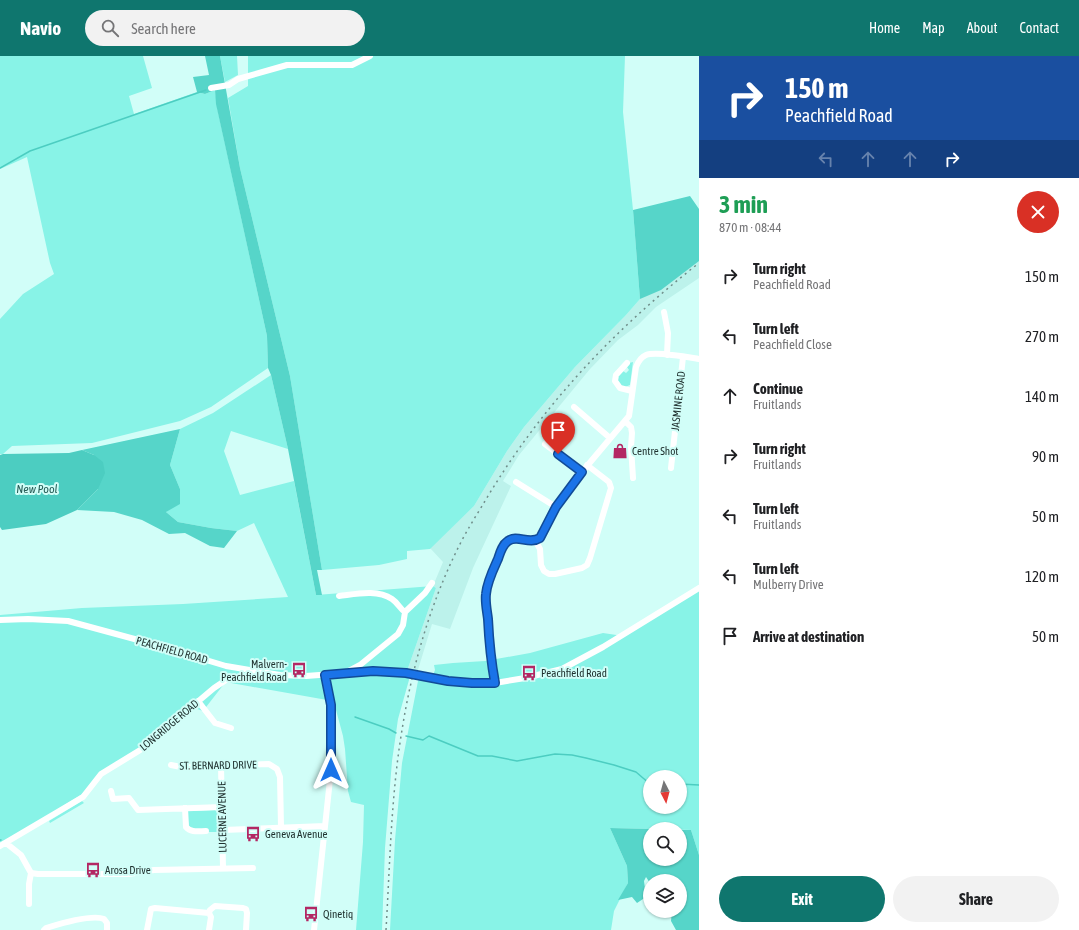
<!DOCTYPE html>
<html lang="en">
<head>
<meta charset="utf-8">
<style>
	:root { --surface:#fff; --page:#f2f2f2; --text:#202124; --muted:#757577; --accent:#0f766e }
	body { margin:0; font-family:"Asap Condensed",sans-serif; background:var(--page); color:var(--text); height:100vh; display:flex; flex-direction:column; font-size:15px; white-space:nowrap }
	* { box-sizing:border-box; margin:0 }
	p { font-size:13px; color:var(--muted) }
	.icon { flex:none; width:22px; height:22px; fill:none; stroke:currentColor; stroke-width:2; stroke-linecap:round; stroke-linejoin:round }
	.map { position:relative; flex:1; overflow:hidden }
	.drawer { display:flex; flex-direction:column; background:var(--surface); width:380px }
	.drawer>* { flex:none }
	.top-card { background:#1a4fa0; color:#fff; overflow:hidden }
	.needle { width:26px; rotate:174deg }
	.fabs { position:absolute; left:643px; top:714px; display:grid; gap:8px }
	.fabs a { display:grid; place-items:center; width:44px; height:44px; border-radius:50%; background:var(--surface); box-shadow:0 1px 3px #0004; font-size:20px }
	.pin { position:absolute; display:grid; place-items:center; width:34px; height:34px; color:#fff; margin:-41px -17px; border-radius:50% 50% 50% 0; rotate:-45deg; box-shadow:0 0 4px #0007 }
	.pin .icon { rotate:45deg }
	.me { position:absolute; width:44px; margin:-22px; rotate:0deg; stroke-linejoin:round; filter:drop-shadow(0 0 3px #0008) }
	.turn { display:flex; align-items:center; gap:14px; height:84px; padding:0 20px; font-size:18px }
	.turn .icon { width:52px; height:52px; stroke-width:2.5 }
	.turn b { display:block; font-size:28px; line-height:34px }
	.lanes { display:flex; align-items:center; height:38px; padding:0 20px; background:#0003; justify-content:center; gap:20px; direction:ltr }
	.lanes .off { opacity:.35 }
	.round { display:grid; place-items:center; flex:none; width:42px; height:42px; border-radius:21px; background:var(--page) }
	.head { display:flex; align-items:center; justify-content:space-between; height:68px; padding:0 20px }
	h1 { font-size:24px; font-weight:700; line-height:30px; color:#1e9e55 }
	.cta { display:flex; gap:8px; margin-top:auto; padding:8px 20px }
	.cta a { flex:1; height:46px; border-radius:24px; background:var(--accent); color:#fff; font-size:16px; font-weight:700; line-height:46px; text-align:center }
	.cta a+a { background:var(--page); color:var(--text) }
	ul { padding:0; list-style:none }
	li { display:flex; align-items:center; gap:12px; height:60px; padding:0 20px }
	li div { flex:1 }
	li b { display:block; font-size:15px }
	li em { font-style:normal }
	header { display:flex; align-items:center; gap:24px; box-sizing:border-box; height:56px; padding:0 20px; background:var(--accent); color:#fff }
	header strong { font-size:19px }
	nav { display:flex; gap:22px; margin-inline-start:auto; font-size:14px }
	.search { width:280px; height:36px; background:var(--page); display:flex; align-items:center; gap:10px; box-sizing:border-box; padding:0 14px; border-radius:22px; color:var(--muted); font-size:15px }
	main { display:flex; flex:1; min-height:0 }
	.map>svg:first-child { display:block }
	.built { fill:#bcf2eb }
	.green { fill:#88f3e7; fill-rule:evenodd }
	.forest { fill:#56d5c9 }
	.water { fill:#4ccdc1 }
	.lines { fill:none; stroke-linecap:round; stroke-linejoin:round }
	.stream { stroke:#4ccdc1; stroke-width:1.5 }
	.minor { stroke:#fff; stroke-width:6 }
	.rail { stroke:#708e8a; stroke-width:1.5; stroke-dasharray:2 4; stroke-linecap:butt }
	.route-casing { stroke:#114b97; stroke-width:10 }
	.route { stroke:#1a73e8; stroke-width:7 }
	.labels { text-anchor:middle; stroke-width:4; stroke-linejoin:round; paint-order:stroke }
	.street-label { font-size:11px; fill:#1e2f2d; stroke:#d1fef8 }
	.poi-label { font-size:11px; fill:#1e2f2d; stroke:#d1fef8; text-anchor:start }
	.water-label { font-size:12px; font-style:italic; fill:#265c56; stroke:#d1fef8 }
</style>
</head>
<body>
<header>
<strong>Navio</strong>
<div class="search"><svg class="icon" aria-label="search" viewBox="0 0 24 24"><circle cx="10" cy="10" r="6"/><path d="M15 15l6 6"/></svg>Search here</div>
<nav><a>Home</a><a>Map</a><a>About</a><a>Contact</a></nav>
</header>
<main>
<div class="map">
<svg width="699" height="874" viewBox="0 0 699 874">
	<rect width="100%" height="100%" fill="#d1fef8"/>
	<!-- built -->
	<path class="built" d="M699,198V222L656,251L638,269L618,284L590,313L519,399L503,425L511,430L473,512L450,573L432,568L417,617L407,615L436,532L433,530L443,506L430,492L474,450L507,395L524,371L575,311L626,259L640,243Z"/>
	<!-- green -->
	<path class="green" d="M0,0H143L152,32L129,40L134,58L197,36L205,38L215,34L218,56L267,280L268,312L211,351L180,365L92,387L12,390L3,398H0V263L23,238L54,218L50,207L27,101L0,113Z
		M220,0H237L238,19L225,26Z
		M248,0H625L623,56L633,154L640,243L626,259L575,311L524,371L507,395L474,450L430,493L407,495V503L379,509L322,514L290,320L240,112L228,42L248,30Z
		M633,306L630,329L625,331L621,330L617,326L619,317L623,315L626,317L629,314L627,311L629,307Z
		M271,319L288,393L231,375L224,395L240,439L294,425L316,539L433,530L436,532L407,615L409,624L398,663L392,705L385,792L382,874H356L363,786L364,749L351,746L348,735L345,693L343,680L336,654L327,644L220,625L148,687L115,707L82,738L44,762L0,787V559L82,552L183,548L288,541L254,467L237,475L211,472L178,466L166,456L180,433L170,409L180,373L213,357Z
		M699,532V799L691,774L610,772L627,810L628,827L614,855L611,874H390L395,784L402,707L418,625L423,618L433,619L435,614L434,609L453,607L485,605L530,597L603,577L623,580ZM650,721H680V751H650Z
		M224,628L203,655L194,652L209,638Z
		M82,745L84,747L50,767L49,765Z
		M215,754L219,758L220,776H207L189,772L187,757L188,755Z"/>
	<!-- forest -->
	<path class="forest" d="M205,0H220L240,112L290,320L322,514H317L322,539H316L288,393L271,319L268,312L267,280L216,48L215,34L205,38L197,36L193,21L209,19Z
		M690,140L699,153V205L661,234L640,243L633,154Z
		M180,373L170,409L180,433V448L166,456L178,466L211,472L237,475L224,492L210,490L185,477L169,478L142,464L114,456L77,454L98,433L94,399L82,394Z
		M610,772L650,773V803H680V774H691L699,799V874H676L671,865L672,855H680V825H650V827L646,821L644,825L646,841L637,847L632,841L618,844L628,827L627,810Z"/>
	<!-- water -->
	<path class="water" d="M82,394L94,399L103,406L105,417L98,433L77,454L46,468L2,474L0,471V399L3,398L69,397Z"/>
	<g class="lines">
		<!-- stream -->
		<path class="stream" d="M0,112L30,95L206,34
			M355,661L389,673L396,677
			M406,680L423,684L429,680L478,700H492L517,705L555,698L572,699L586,702L614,709L636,716L650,728
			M680,728L699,729
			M0,784H1"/>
		<!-- minor -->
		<path class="minor" d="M211,32L229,29L238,23L287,9H352L370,0
			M664,256L668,277L667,299
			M627,307L616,319L615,325L620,332L632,335
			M574,351L610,382
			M625,365L631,371L632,377L631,391L633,422
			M545,388L582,416
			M671,412L683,301
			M516,426L556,451
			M535,484L540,493L541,509L544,515L549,518H555L582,512L587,509L590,502L611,432L609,426L587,409
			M339,540C356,538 377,533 392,543C398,547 400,553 405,556
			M0,564L28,563L68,565L153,588L226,610L280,619L306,620L373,615L406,617L422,621L472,627H495L525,622L562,613L603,591L699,532
			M347,616L360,609L398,578L403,569L405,556L425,537L432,527
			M495,627C491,605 489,584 488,563C487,555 485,546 486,538C487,526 493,514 498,503C500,497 502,489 508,485C517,478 528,489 540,482L556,451L582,416L629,360L636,311C638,306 641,301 646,299C656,295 687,301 699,303
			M198,645L215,667L231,672
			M171,709L181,711L269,708L277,713L280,721L281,771
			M221,709L223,812
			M111,735L113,743L129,742L138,754L222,751
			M185,752L186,771C191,777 199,775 206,775
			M223,774L325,770
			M6,787L21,799L31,817L38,818H129L154,814L253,812
			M0,790L83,741L101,718L150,688L182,659L214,632L226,624L233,622L255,618
			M29,848V828L31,817
			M209,857L210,854L215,850L243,852L246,853L247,857L246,874
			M44,874L46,872C59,868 92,858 104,863L107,867V874
			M147,874L151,853L155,852L209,857L211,861L209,874
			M314,874L331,714V649L325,619"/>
		<!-- rail -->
		<path class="rail" d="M386,874C390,807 391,740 402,674C412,611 430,548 459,490C466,476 474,463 482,450C539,353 610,277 699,207"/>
	</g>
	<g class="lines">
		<!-- route casing -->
		<g class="route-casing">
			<path id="route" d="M331,714V649L325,619L373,615L406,617L448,625L472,627H495C491,605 489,584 488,563C487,555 485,546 486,538C487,526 493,514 498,503C500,497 502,489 508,485C517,478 529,489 540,482L556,451L582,416L558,398"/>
		</g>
		<!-- route -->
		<use href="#route" class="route"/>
	</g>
	<!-- icons -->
	<defs>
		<g id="shop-bare" transform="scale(1.2)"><path d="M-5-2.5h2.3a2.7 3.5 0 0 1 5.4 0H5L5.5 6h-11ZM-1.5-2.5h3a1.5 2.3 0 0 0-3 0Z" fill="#b32763" stroke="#d1fef8" stroke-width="2.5" paint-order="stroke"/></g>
		<g id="bus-bare" transform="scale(1.2)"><path d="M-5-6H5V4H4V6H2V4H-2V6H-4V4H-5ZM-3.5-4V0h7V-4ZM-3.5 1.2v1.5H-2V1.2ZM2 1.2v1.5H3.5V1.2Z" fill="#b32763" stroke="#d1fef8" stroke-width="2.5" paint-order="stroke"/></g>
	</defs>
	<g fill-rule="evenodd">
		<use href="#shop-bare" x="620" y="395"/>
		<use href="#bus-bare" x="299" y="614"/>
		<use href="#bus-bare" x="529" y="617"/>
		<use href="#bus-bare" x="253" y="778"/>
		<use href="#bus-bare" x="93" y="814"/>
		<use href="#bus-bare" x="311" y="858"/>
	</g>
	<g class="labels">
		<!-- street labels -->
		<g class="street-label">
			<text transform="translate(678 345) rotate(-84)" y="4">JASMINE ROAD</text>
			<text transform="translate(172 594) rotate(16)" y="4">PEACHFIELD ROAD</text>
			<text transform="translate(169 669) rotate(-40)" y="4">LONGRIDGE ROAD</text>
			<text transform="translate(218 709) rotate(-1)" y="4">ST. BERNARD DRIVE</text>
			<text transform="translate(222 761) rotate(-91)" y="4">LUCERNE AVENUE</text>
		</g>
		<!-- poi labels -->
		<g class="poi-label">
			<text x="632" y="399">Centre Shot</text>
			<text x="287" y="612" text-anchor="end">Malvern-<tspan x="287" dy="13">Peachfield Road</tspan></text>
			<text x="541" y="621">Peachfield Road</text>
			<text x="265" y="782">Geneva Avenue</text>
			<text x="105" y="818">Arosa Drive</text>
			<text x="323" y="862">Qinetiq</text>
		</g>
		<!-- water labels -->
		<g class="water-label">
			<text x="37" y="437">New Pool</text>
		</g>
	</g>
</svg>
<div class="fabs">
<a><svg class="needle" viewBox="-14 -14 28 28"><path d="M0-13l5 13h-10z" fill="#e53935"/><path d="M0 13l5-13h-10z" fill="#757577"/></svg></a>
<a><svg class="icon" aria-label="search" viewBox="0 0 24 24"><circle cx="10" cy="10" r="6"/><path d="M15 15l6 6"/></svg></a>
<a><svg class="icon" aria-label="layers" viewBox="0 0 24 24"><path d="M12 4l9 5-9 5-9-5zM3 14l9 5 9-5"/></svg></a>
</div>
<div class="pin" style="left:558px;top:398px;background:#d93025"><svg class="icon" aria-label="arrive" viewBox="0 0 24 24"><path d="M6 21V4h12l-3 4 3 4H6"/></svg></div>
<svg class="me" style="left:331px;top:714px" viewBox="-20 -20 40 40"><path d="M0-17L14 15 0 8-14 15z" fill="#1a73e8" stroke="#fff" stroke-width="4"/></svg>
</div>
<section class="drawer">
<div class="top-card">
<div class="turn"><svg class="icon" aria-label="right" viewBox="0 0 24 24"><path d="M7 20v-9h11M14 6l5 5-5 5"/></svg><div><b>150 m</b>Peachfield Road</div></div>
<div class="lanes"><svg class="icon off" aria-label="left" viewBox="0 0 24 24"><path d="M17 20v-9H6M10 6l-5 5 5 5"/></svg><svg class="icon off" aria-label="ahead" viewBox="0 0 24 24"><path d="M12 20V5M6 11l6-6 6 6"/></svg><svg class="icon off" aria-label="ahead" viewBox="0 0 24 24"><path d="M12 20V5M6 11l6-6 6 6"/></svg><svg class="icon" aria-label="right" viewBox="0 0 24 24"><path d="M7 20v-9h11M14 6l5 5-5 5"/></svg></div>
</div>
<div class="head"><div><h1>3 min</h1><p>870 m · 08:44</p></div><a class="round" style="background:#d93025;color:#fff"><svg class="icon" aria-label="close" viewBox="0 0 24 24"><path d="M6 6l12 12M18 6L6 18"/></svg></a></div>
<ul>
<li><svg class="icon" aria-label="right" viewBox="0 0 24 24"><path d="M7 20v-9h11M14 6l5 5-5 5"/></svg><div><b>Turn right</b><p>Peachfield Road</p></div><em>150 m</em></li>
<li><svg class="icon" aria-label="left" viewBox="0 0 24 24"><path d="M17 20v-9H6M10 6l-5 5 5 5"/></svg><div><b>Turn left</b><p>Peachfield Close</p></div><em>270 m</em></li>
<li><svg class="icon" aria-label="ahead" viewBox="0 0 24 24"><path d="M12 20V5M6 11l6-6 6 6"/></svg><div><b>Continue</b><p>Fruitlands</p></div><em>140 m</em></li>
<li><svg class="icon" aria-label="right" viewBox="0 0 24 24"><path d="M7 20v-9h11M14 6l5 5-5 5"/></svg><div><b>Turn right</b><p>Fruitlands</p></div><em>90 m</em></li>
<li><svg class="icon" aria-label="left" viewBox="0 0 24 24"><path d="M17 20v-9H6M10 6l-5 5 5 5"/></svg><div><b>Turn left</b><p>Fruitlands</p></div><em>50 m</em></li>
<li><svg class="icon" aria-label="left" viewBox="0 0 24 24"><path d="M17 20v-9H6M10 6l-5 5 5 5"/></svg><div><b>Turn left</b><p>Mulberry Drive</p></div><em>120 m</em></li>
<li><svg class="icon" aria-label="arrive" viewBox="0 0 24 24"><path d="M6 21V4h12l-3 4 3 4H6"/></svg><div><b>Arrive at destination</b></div><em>50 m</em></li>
</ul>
<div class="cta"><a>Exit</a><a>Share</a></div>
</section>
</main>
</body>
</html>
